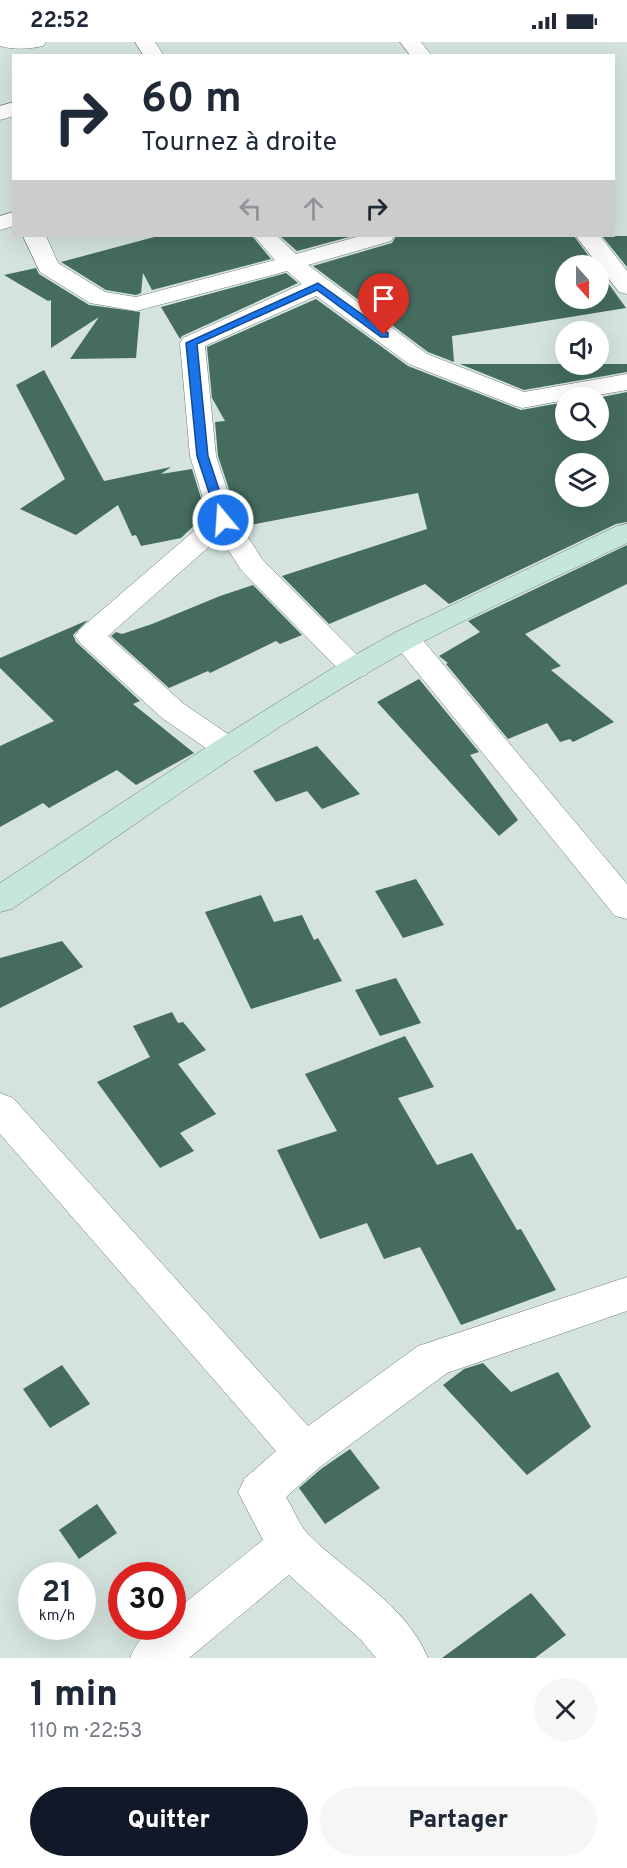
<!DOCTYPE html>
<html lang="fr">
<head>
<meta charset="utf-8">
<style>
	:root { --surface:#fff; --page:#f6f6f7; --text:#1f2937; --muted:#747a83; --accent:#111827 }
	body { margin:0; font-family:Overpass,sans-serif; background:var(--page); color:var(--text); height:100vh; display:flex; flex-direction:column; font-size:22px; white-space:nowrap }
	* { box-sizing:border-box; margin:0 }
	p { font-size:20px; color:var(--muted) }
	.icon { flex:none; width:33px; height:33px; fill:none; stroke:currentColor; stroke-width:2; stroke-linecap:round; stroke-linejoin:round }
	.map { position:relative; height:1616px; overflow:hidden }
	.sheet { display:flex; flex-direction:column; background:var(--surface); flex:1 }
	.sheet>* { flex:none }
	.banner { position:absolute; left:12px; top:12px; width:603px; height:183px; border-radius:0px; box-shadow:0 6px 24px #0002; background:#fff; color:var(--text); overflow:hidden }
	.needle { width:39px; rotate:159deg }
	.buttons { position:absolute; left:555px; top:213px; display:grid; gap:12px }
	.buttons a { display:grid; place-items:center; width:54px; height:54px; border-radius:50%; background:var(--surface); box-shadow:0 6px 24px #0002; font-size:30px }
	.speed { position:absolute; left:18px; top:1520px; display:flex; gap:12px; font-size:30px; font-weight:700; text-align:center }
	.speed>* { display:grid; place-content:center; width:78px; height:78px; border-radius:50%; background:var(--surface); box-shadow:0 6px 24px #0002; line-height:1 }
	.speed small { font-size:15px; font-weight:400 }
	.speed .limit { border:9px solid #d22; background:#fff; color:#111 }
	.pin { position:absolute; display:grid; place-items:center; width:51px; height:51px; color:#fff; margin:-62px -26px; border-radius:50% 50% 50% 0; rotate:-45deg; box-shadow:0 0 6px #0007 }
	.pin .icon { rotate:45deg }
	.me { position:absolute; width:66px; margin:-33px; rotate:342deg; stroke-linejoin:round; filter:drop-shadow(0 0 4px #0008) }
	.turn { display:flex; align-items:center; gap:21px; height:126px; padding:0 30px; font-size:27px }
	.turn .icon { width:78px; height:78px; stroke-width:2.5 }
	.turn b { display:block; font-size:42px; line-height:51px }
	.lanes { display:flex; align-items:center; height:57px; padding:0 30px; background:#0003; justify-content:center; gap:30px; direction:ltr }
	.lanes .off { opacity:.35 }
	.round { display:grid; place-items:center; flex:none; width:63px; height:63px; border-radius:32px; background:var(--page) }
	.summary { display:flex; align-items:center; justify-content:space-between; height:102px; padding:0 30px }
	h1 { font-size:36px; font-weight:800; line-height:45px }
	.primary-button { display:flex; gap:12px; margin-top:auto; padding:12px 30px }
	.primary-button a { flex:1; height:69px; border-radius:36px; background:var(--accent); color:#fff; font-size:24px; font-weight:800; line-height:69px; text-align:center }
	.primary-button a+a { background:var(--page); color:var(--text) }
	.status { display:flex; justify-content:space-between; align-items:center; height:42px; padding:0 30px; background:var(--surface); direction:ltr }
	.status svg { height:16px; fill:currentColor }
	.map>svg:first-child { display:block }
	.building { fill:#456c5f; fill-rule:evenodd }
	.lines { fill:none; stroke-linecap:round; stroke-linejoin:round }
	.street-casing { stroke:#6e7b76; stroke-width:1 }
	.secondary-casing { stroke:#6e7b76; stroke-width:1 }
	.street { fill:#fff; fill-rule:evenodd }
	.secondary { fill:#c6e6dd; fill-rule:evenodd }
	.route { fill:#1a73e8; stroke:#114b97; stroke-width:1.5 }
</style>
</head>
<body>
<div class="status"><b>22:52</b><svg viewBox="0 0 49 12"><path d="M0 12V9h3v3zM5 12V6h3v6zM10 12V3h3v9zM15 12V0h3v12zM26 1h20v11H26zM47 4h2v5h-2z"/></svg></div>
<div class="map">
<svg width="627" height="1616" viewBox="0 0 627 1616">
	<rect width="100%" height="100%" fill="#d4e3dd"/>
	<!-- building -->
	<path class="building" d="M158,194H252L271,217L152,248L143,231L141,251L136,253L106,248L61,220Z
		M280,194H353L297,209Z
		M396,194H574L596,224H566V256H598V227L626,266L452,294L454,320L428,310L313,224L392,201Z
		M602,194H627V225Z
		M36,226L39,232L89,263L140,270L136,316L70,317L99,275L51,306V258L48,259L4,233Z
		M286,231L298,241L182,294L180,297L161,265Z
		M316,257L408,324L521,368L566,360V388H598L597,356L627,350V480L616,482L449,562L425,542L329,582L282,534L427,487L418,451L245,484L238,474L218,414L215,380L225,379L212,356L207,305ZM566,422H598V454H566Z
		M460,322H627V330L524,348Z
		M44,328L104,439L171,425L161,432L192,427L206,472L181,496L141,504L136,493L132,494L118,463L76,493L20,467L65,437L16,343Z
		M627,503V542L525,592L561,624L551,628L614,680L573,700L570,697L560,700L547,681L508,697L446,622L448,621L439,614L480,590L468,579Z
		M253,543L302,593L280,602L276,599L210,631L208,629L169,646L111,594L116,590L122,592L152,582L220,554Z
		M88,578L73,593L76,600L140,659L133,662L194,711L136,743L117,728L49,766L43,761L0,785V704L54,679L0,626V616Z
		M419,637L479,710L470,713L518,778L499,794L377,660Z
		M317,704L360,752L322,767L307,749L276,760L253,729Z
		M416,837L444,883L403,896L375,849Z
		M261,853L274,880L302,873L314,898L318,896L342,939L251,967L205,870Z
		M62,899L83,925L0,966V916Z
		M396,936L421,981L380,994L355,948Z
		M172,970L178,981L183,980L206,1008L178,1022L216,1072L180,1091L194,1109L160,1126L97,1040L150,1015L133,984Z
		M405,994L434,1045L398,1056L437,1123L472,1111L517,1188L521,1187L556,1248L461,1283L420,1205L384,1217L367,1181L320,1197L277,1108L337,1089L305,1032Z
		M483,1321L511,1350L558,1330L591,1385L527,1433L443,1343L464,1327Z
		M62,1323L90,1362L50,1386L23,1347Z
		M350,1407L380,1446L325,1482L299,1446L321,1427Z
		M97,1462L117,1491L79,1517L59,1488Z
		M531,1551L566,1593L535,1616H442Z"/>
	<g class="lines">
		<!-- street casing -->
		<g class="street-casing">
			<path id="street" d="M0,0H46L43,4C30,7 13,8 0,4Z
				M135,0H155L164,14H144Z
				M400,0H421L432,14H411Z
				M14,60V74L0,78V64Z
				M14,170V184L0,188V174Z
				M23,194H46L58,221L105,250L136,255L275,218L254,194H277L296,212L360,194H394L391,199L308,223L427,312L524,350L627,332V348L581,356H566V358L522,366L513,363L409,322L316,254L205,304L216,414L237,478L262,517L370,626L366,633L355,636L344,633L241,528L220,495L108,594L184,662L238,699L243,706L238,713L227,717L216,713L162,676L80,601L75,594L80,587L209,476L190,414L180,301L183,296L302,242L287,229L136,269L90,261L40,230Z
				M576,194H600L627,229V252L619,250Z
				M406,588L416,590L627,842V877L615,874L396,604L391,597L396,590Z
				M0,1051L13,1056L308,1384L418,1304L627,1235V1269L447,1331L320,1425L286,1455C293,1466 298,1481 307,1491C347,1532 405,1561 428,1616H376L361,1598L289,1533L189,1616H130C139,1595 149,1584 172,1584V1571L263,1498L238,1450L245,1436L276,1409L0,1092Z"/>
		</g>
		<!-- secondary casing -->
		<g class="secondary-casing">
			<path id="secondary" d="M627,482V501C557,535 484,567 415,604C275,681 144,777 12,867L0,870V841L216,699L344,619L396,590L617,484Z"/>
		</g>
		<!-- street -->
		<use href="#street" class="street"/>
		<!-- secondary -->
		<use href="#secondary" class="secondary"/>
	</g>
	<!-- route -->
	<path class="route" d="M318,241L388,291V295H381L317,248L197,302L208,414L229,478L223,482L219,481L197,414L186,301Z"/>
</svg>
<div class="buttons">
<a><svg class="needle" viewBox="-14 -14 28 28"><path d="M0-13l5 13h-10z" fill="#e53935"/><path d="M0 13l5-13h-10z" fill="#747a83"/></svg></a>
<a><svg class="icon" aria-label="sound" viewBox="0 0 24 24"><path d="M4 9h4l5-4v14l-5-4H4zM17 9q2 3 0 6"/></svg></a>
<a><svg class="icon" aria-label="search" viewBox="0 0 24 24"><circle cx="10" cy="10" r="6"/><path d="M15 15l6 6"/></svg></a>
<a><svg class="icon" aria-label="layers" viewBox="0 0 24 24"><path d="M12 4l9 5-9 5-9-5zM3 14l9 5 9-5"/></svg></a>
</div>
<div class="speed"><div>21<small>km/h</small></div><div class="limit">30</div></div>
<div class="pin" style="left:384px;top:293px;background:#d93025"><svg class="icon" aria-label="arrive" viewBox="0 0 24 24"><path d="M6 21V4h12l-3 4 3 4H6"/></svg></div>
<svg class="me" style="left:223px;top:478px" viewBox="-20 -20 40 40"><circle r="17" fill="#1a73e8" stroke="#fff" stroke-width="3"/><path d="M0-11L8 9 0 5-8 9z" fill="#fff"/></svg>
<div class="banner">
<div class="turn"><svg class="icon" aria-label="right" viewBox="0 0 24 24"><path d="M7 20v-9h11M14 6l5 5-5 5"/></svg><div><b>60 m</b>Tournez à droite</div></div>
<div class="lanes"><svg class="icon off" aria-label="left" viewBox="0 0 24 24"><path d="M17 20v-9H6M10 6l-5 5 5 5"/></svg><svg class="icon off" aria-label="ahead" viewBox="0 0 24 24"><path d="M12 20V5M6 11l6-6 6 6"/></svg><svg class="icon" aria-label="right" viewBox="0 0 24 24"><path d="M7 20v-9h11M14 6l5 5-5 5"/></svg></div>
</div>
</div>
<section class="sheet">
<div class="summary"><div><h1>1 min</h1><p>110 m · 22:53</p></div><a class="round"><svg class="icon" aria-label="close" viewBox="0 0 24 24"><path d="M6 6l12 12M18 6L6 18"/></svg></a></div>
<div class="primary-button"><a>Quitter</a><a>Partager</a></div>
</section>
</body>
</html>
